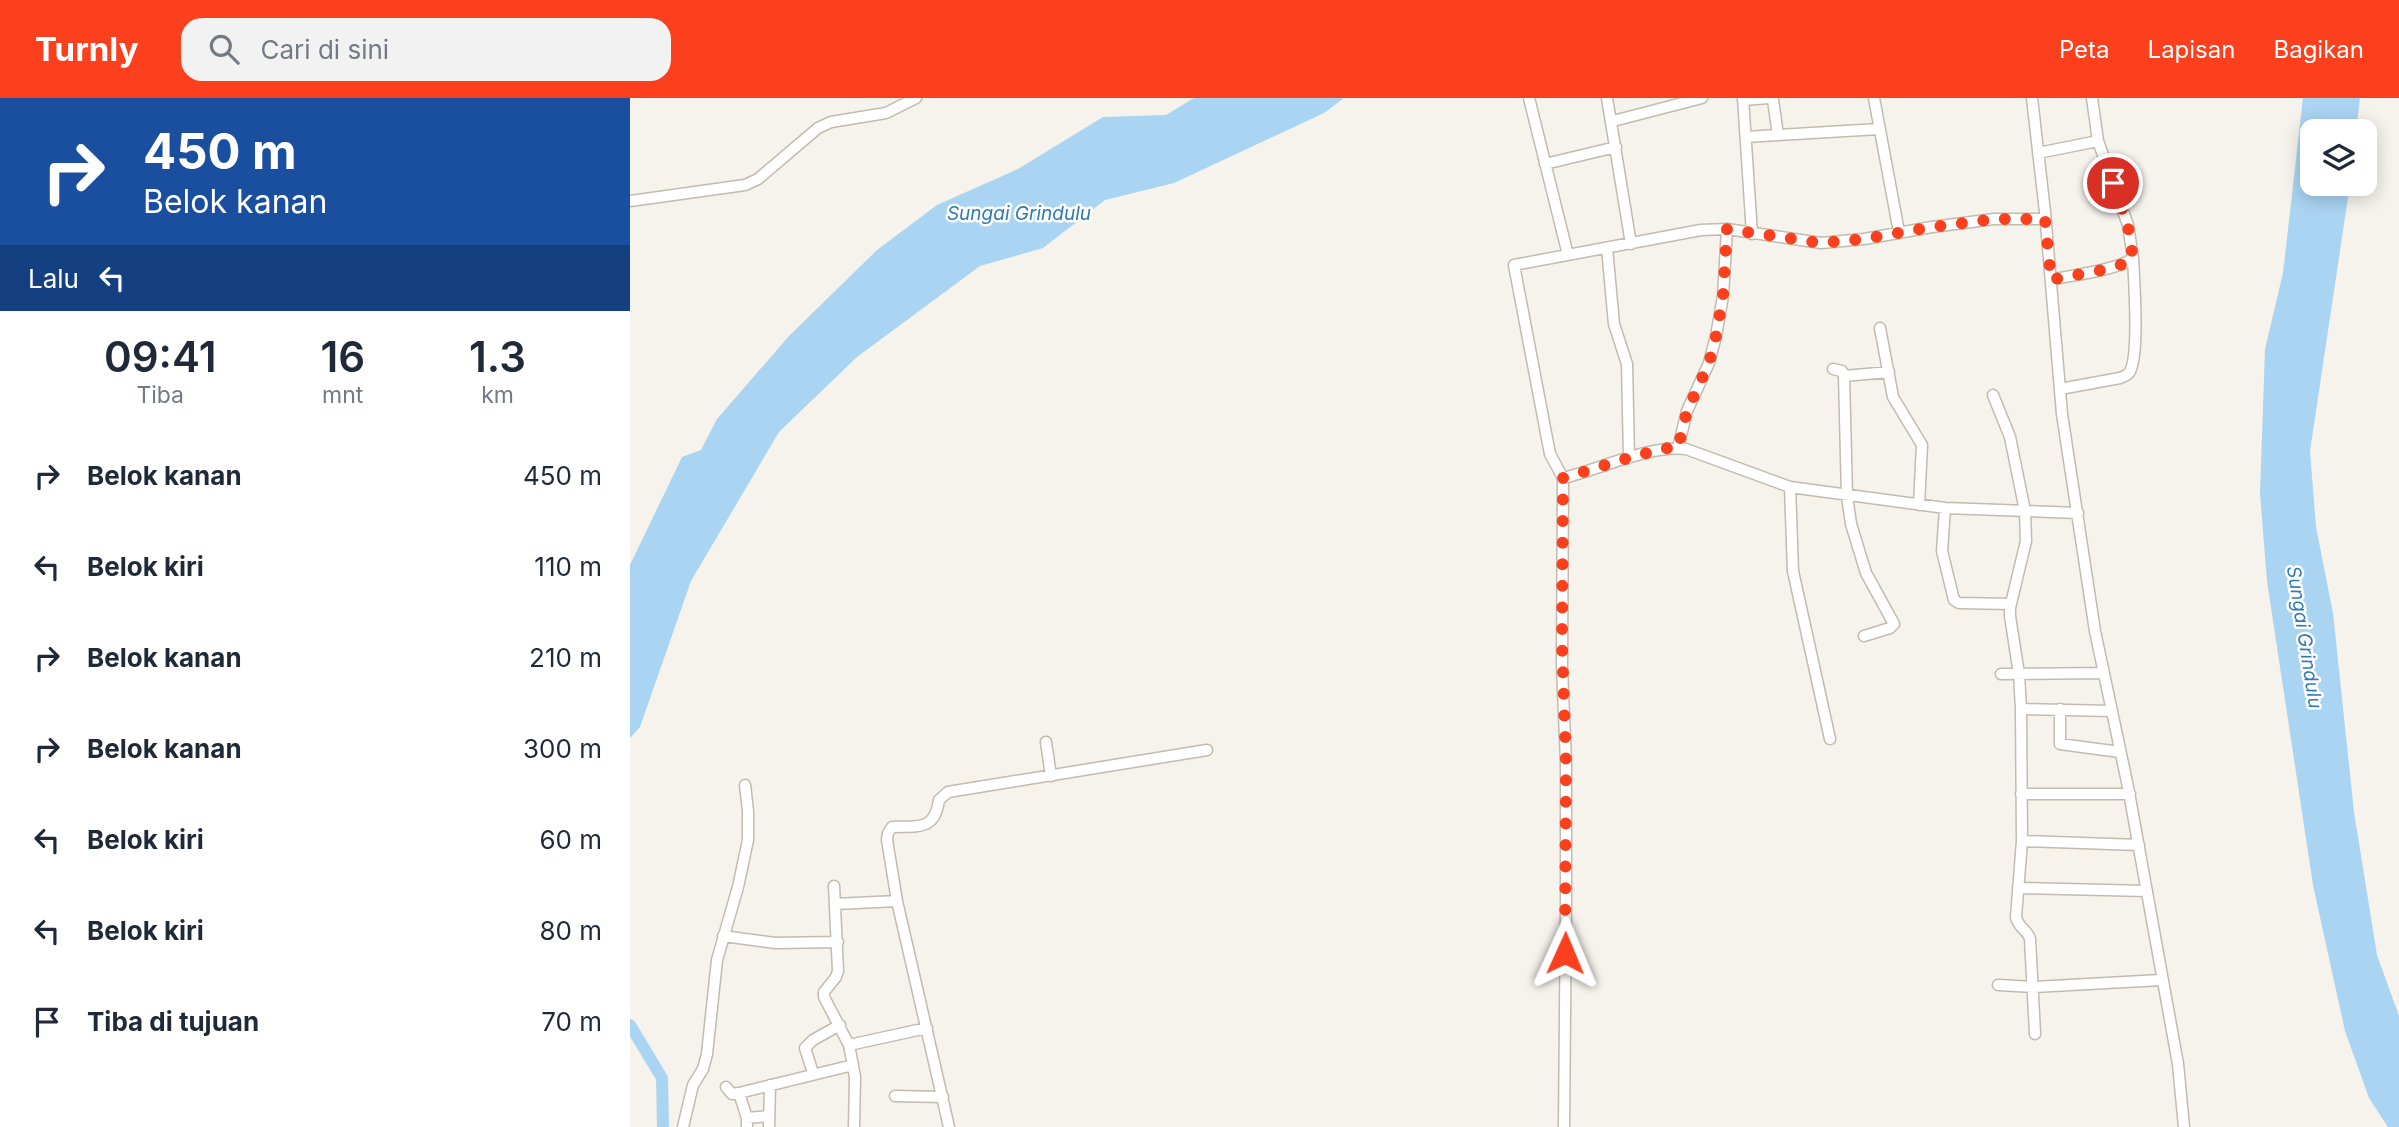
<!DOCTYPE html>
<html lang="id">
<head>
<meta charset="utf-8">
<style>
	:root { --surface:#fff; --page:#f2f2f3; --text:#1f2937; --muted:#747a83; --accent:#fc3f1d }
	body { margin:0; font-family:Inter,sans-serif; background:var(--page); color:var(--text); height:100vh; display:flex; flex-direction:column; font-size:26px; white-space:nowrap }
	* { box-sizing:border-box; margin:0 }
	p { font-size:23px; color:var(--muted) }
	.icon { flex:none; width:38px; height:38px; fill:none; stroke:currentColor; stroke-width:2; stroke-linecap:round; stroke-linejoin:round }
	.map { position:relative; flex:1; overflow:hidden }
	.details { display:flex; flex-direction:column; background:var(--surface); width:630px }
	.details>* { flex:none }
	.guide { background:#1a4fa0; color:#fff; overflow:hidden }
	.controls { position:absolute; left:1670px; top:21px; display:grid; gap:14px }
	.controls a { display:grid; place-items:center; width:77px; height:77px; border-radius:14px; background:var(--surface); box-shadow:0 4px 18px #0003; font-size:35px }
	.pin { position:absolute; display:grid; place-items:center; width:60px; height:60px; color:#fff; margin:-30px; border:4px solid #fff; border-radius:50%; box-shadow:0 2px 7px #0007 }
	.me { position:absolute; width:77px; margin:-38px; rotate:1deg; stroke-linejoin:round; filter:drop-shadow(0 0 5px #0008) }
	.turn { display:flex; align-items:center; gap:24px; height:147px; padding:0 28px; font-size:32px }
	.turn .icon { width:91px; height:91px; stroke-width:2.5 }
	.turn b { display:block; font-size:49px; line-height:60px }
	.then { display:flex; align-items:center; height:66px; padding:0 28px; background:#0003; gap:14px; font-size:26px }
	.eta { display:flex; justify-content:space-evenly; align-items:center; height:119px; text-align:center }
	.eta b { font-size:42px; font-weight:600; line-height:49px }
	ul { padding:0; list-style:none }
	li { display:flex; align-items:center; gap:21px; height:91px; padding:0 28px }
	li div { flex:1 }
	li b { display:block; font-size:26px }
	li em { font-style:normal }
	header { display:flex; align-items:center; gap:42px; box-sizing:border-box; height:98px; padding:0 35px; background:var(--accent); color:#fff }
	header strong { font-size:33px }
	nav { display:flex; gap:38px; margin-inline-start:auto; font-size:24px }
	.search { width:490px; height:63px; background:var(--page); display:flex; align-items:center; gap:18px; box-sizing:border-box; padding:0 24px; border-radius:21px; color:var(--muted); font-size:26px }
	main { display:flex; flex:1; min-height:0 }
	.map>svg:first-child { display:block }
	.water { fill:#a9d4f2 }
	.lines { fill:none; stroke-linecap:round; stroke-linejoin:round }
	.river { stroke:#a9d4f2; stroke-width:12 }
	.minor-casing { stroke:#c2bbae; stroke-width:13 }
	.minor { stroke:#fff; stroke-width:10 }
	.route { stroke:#fc3f1d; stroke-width:12; stroke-dasharray:0 21.6 }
	.labels { text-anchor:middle; stroke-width:5; stroke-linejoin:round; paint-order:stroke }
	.water-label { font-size:19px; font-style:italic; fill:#2e7ab2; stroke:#fff }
</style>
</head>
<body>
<header>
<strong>Turnly</strong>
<div class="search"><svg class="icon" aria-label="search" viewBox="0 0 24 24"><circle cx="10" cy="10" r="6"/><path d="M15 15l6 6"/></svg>Cari di sini</div>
<nav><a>Peta</a><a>Lapisan</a><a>Bagikan</a></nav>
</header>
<main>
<section class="details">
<div class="guide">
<div class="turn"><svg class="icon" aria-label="right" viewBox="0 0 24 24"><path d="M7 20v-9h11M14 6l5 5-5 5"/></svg><div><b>450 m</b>Belok kanan</div></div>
<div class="then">Lalu<svg class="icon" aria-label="left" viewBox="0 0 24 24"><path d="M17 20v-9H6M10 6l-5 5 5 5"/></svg></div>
</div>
<div class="eta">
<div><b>09:41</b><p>Tiba</p></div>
<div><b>16</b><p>mnt</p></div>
<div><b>1.3</b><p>km</p></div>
</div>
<ul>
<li><svg class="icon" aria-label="right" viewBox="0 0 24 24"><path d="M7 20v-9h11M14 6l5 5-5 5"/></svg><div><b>Belok kanan</b></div><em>450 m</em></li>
<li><svg class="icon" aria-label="left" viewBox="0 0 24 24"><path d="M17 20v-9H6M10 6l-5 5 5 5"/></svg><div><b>Belok kiri</b></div><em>110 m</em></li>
<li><svg class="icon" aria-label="right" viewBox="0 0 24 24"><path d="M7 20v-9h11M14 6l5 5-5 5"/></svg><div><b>Belok kanan</b></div><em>210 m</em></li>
<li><svg class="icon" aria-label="right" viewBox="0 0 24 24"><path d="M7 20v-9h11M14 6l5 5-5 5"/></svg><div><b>Belok kanan</b></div><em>300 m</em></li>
<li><svg class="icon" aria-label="left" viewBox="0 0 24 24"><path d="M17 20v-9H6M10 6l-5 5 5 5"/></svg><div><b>Belok kiri</b></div><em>60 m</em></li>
<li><svg class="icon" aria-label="left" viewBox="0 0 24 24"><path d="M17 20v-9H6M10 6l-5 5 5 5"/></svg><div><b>Belok kiri</b></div><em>80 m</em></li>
<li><svg class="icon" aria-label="arrive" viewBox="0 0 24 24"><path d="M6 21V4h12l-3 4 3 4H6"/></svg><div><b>Tiba di tujuan</b></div><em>70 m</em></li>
</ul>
</section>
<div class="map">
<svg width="1769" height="1029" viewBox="0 0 1769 1029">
	<rect width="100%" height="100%" fill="#f6f3ec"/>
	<!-- water -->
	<path class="water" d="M564,0H714L694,15L544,85L475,102L413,150L350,168L227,259L149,334L61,483L10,629L0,640V467L52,359L71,352L87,321L159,238L247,152L307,107L388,71L473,19L536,17Z
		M1673,0H1730L1726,33H1682V86H1720L1680,353L1686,429L1703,515L1724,714L1747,857L1769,918V1029H1758L1739,1000L1715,933L1683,787L1637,483L1630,396L1635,251L1653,175Z"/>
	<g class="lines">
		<!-- river -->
		<path class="river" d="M0,927L32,980L33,1029"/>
		<!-- minor casing -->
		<g class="minor-casing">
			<path id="minor" d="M899,0L938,157
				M977,0L1001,146
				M1113,0L1122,136
				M1244,0L1269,134
				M1402,0L1415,114L1432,316L1465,533L1498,689L1548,966L1554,1029
				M1113,2L1139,0L1143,2L1148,37L1249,31
				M983,23L1072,0
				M1116,39L1148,37
				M1408,55L1468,43L1462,0
				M915,66L986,49
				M0,103L115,87L128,81L188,30L201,24L256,15L286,0
				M977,150L984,226L997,266L999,360
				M1421,182C1441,177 1489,172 1503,160L1498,127L1468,43
				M1250,230L1263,299L1292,347L1289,407
				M1203,271L1212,273L1214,278
				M1430,291L1490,280C1493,279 1496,278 1499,275C1510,260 1504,182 1503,160
				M1363,297L1380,339L1395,413L1396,443L1380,510V518L1389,576L1391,611L1392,743L1386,819C1388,830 1398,832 1400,841L1405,936
				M1048,350L1057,313L1079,265L1086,238L1093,198L1097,131
				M933,380C968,372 1022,346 1056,351L1160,389L1315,410L1448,415
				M1160,389L1163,473L1200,641
				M1315,410L1312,453L1324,502L1329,505L1380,506
				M1234,538L1260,530L1264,526L1236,475L1221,426L1217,398L1214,278L1259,274
				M1371,576L1474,575
				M1391,611L1482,613
				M1430,611V646L1490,654
				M416,644L421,678
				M1391,696H1500
				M1392,743L1509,747
				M204,788L208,873L206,879L194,894V899L219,947L225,979L224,1029
				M1388,790L1517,793
				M205,806L267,803
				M93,838L145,845L208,844
				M1368,887L1404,889L1531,882
				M219,947L297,930
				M183,975L175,950L183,942L210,927
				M96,989L102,996L109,995
				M265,998L313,999
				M117,1020L139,1018
				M53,1029L63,987L73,971L77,956L87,862L108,789L118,742V713L115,687
				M117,1029V1020L109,995L223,967
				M139,1029L140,987
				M319,1029L267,803L257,742L258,735L262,729C288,728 305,733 309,702L318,694L577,652
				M934,1029L936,804V665L932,569L933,380L920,356L884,167L1071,132L1097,131L1191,145L1234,141L1302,129L1364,121H1415"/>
		</g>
		<!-- minor -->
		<use href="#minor" class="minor"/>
	</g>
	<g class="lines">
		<!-- route -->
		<path class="route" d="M935,855L936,665L932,545L933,380L1005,358L1042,349L1048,350L1057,313L1079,265L1086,238L1093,198L1097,131L1191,145L1234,141L1302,129L1364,121H1415L1421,182C1442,176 1488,173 1503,160L1498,128L1483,85"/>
	</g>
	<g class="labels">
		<!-- water labels -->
		<g class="water-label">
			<text x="389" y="122">Sungai Grindulu</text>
			<text transform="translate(1675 539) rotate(81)" y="7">Sungai Grindulu</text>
		</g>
	</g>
</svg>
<div class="controls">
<a><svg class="icon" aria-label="layers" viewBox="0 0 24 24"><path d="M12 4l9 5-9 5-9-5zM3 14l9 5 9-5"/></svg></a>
</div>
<div class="pin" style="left:1483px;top:85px;background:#d93025"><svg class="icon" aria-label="arrive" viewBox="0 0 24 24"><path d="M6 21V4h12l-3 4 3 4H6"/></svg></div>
<svg class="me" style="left:935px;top:855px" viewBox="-20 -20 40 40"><path d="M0-17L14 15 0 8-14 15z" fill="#fc3f1d" stroke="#fff" stroke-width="4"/></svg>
</div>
</main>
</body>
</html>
